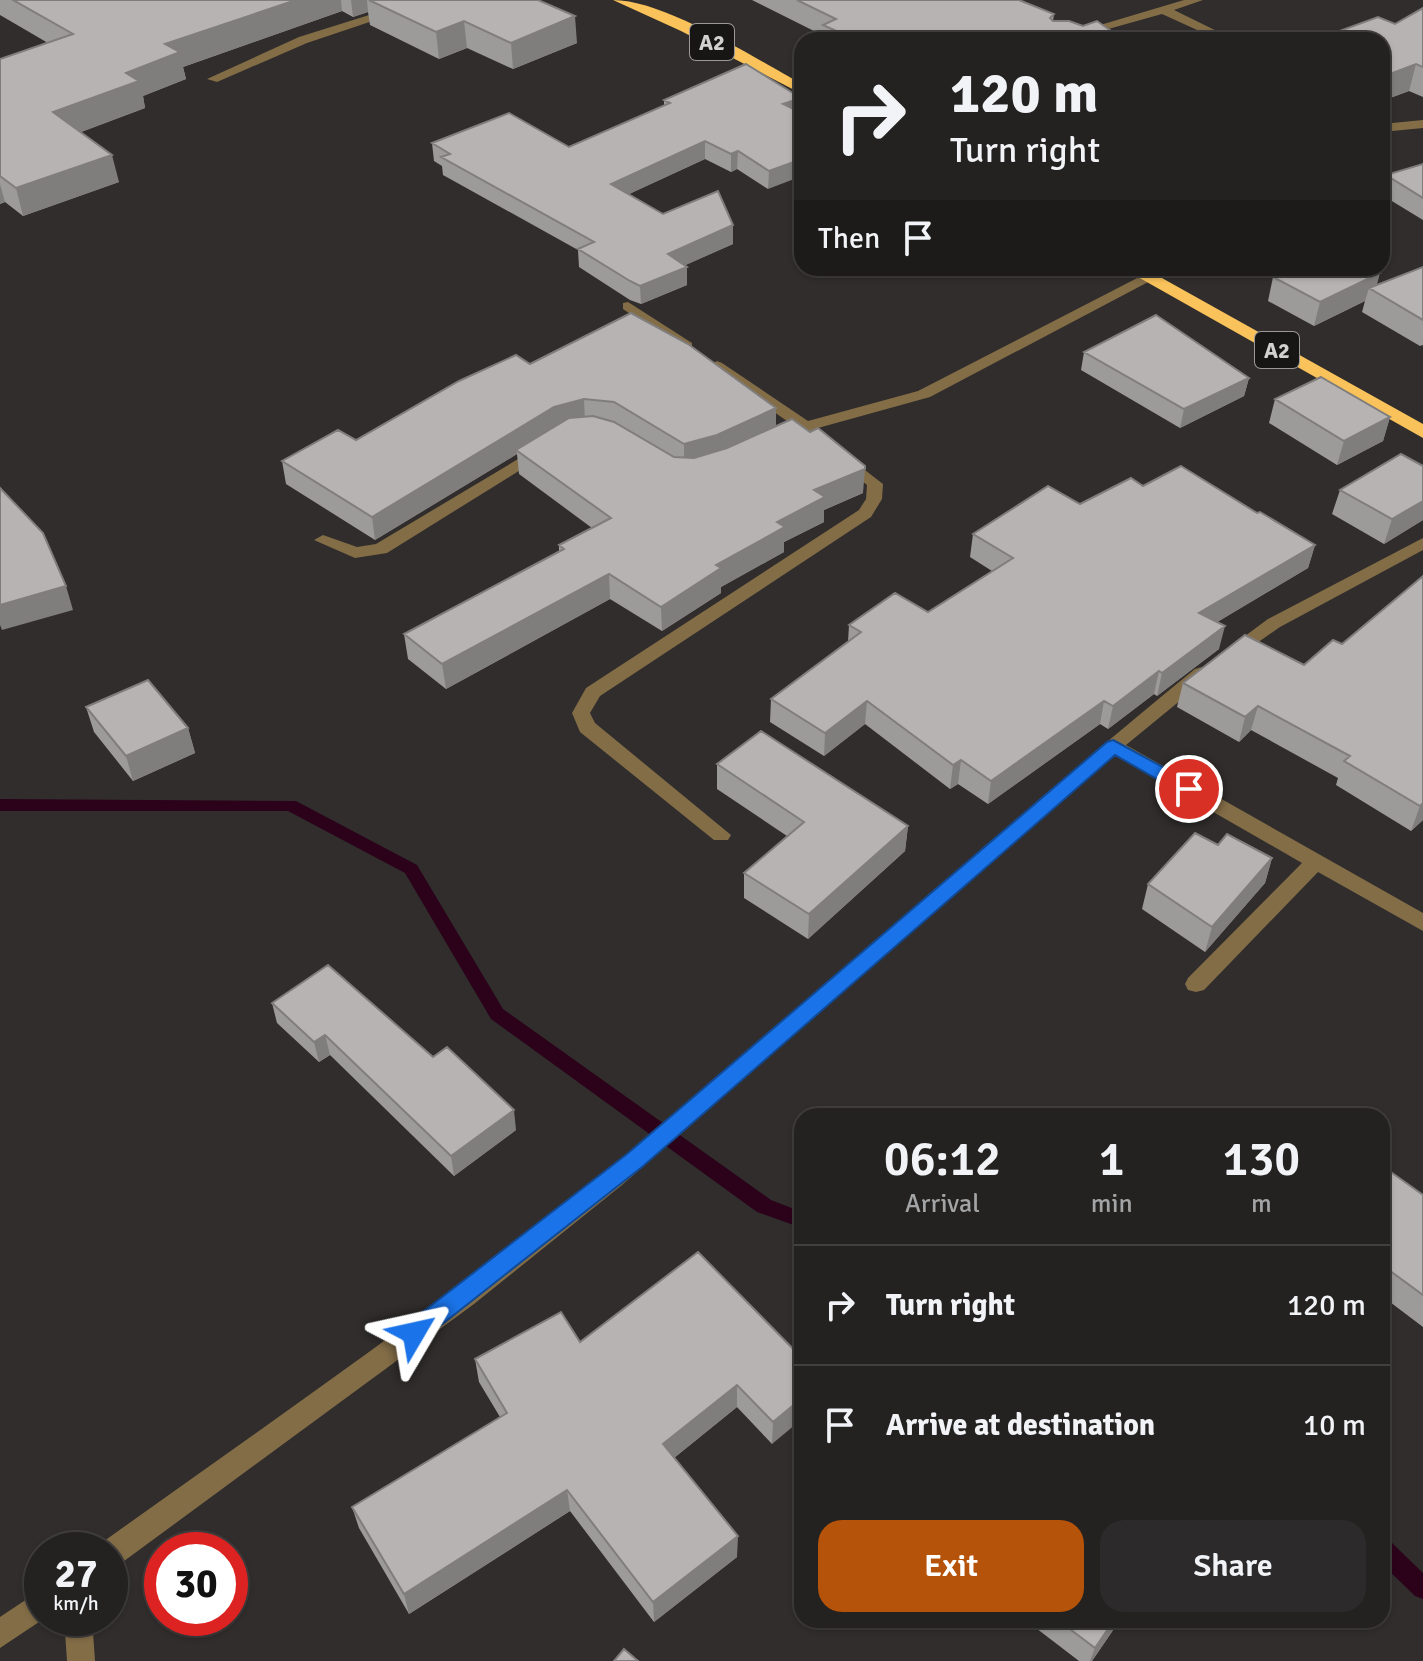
<!DOCTYPE html>
<html lang="en">
<head>
<meta charset="utf-8">
<style>
	:root { --surface:#242221; --page:#2c2a2a; --text:#f1f3f6; --muted:#a3a4a5; --line:#413f3f; --accent:#b45309 }
	body { margin:0; font-family:Signika,sans-serif; background:var(--page); color:var(--text); height:100vh; display:flex; flex-direction:column; font-size:30px; white-space:nowrap }
	* { box-sizing:border-box; margin:0 }
	p { font-size:26px; color:var(--muted) }
	.icon { flex:none; width:44px; height:44px; fill:none; stroke:currentColor; stroke-width:2; stroke-linecap:round; stroke-linejoin:round }
	.map { position:relative; flex:1; overflow:hidden }
	.sheet { position:absolute; left:794px; top:1108px; width:596px; height:520px; display:flex; flex-direction:column; background:var(--surface); border-radius:24px; box-shadow:0 2px 6px #0004,0 0 0 2px var(--line) }
	.sheet>* { flex:none }
	.hud { position:absolute; left:794px; top:32px; width:596px; height:244px; border-radius:24px; box-shadow:0 2px 6px #0004,0 0 0 2px var(--line); background:#242221; color:var(--text); overflow:hidden }
	.speed { position:absolute; left:24px; top:1532px; display:flex; gap:16px; font-size:40px; font-weight:700; text-align:center }
	.speed>* { display:grid; place-content:center; width:104px; height:104px; border-radius:50%; background:var(--surface); box-shadow:0 2px 6px #0004,0 0 0 2px var(--line); line-height:1 }
	.speed small { font-size:20px; font-weight:400 }
	.speed .limit { border:12px solid #d22; background:#fff; color:#111 }
	.pin { position:absolute; display:grid; place-items:center; width:68px; height:68px; color:#fff; margin:-34px; border:4px solid #fff; border-radius:50%; box-shadow:0 2px 8px #0007 }
	.me { position:absolute; width:88px; margin:-44px; rotate:54deg; stroke-linejoin:round; filter:drop-shadow(0 0 6px #0008) }
	.turn { display:flex; align-items:center; gap:28px; height:168px; padding:0 24px; font-size:36px }
	.turn .icon { width:104px; height:104px; stroke-width:2.5 }
	.turn b { display:block; font-size:56px; line-height:68px }
	.then { display:flex; align-items:center; height:76px; padding:0 24px; background:#0003; gap:16px; font-size:30px }
	.eta { display:flex; justify-content:space-evenly; align-items:center; height:136px; text-align:center }
	.eta b { font-size:48px; font-weight:600; line-height:56px }
	.primary-button { display:flex; gap:16px; margin-top:auto; padding:16px 24px }
	.primary-button a { flex:1; height:92px; border-radius:24px; background:var(--accent); color:#fff; font-size:32px; font-weight:600; line-height:92px; text-align:center }
	.primary-button a+a { background:var(--page); color:var(--text) }
	ul { padding:0; list-style:none }
	li { display:flex; align-items:center; gap:24px; height:120px; padding:0 24px; border-top:2px solid var(--line) }
	li div { flex:1 }
	li b { display:block; font-size:30px }
	li em { font-style:normal }
	.map>svg:first-child { display:block }
	.lines { fill:none; stroke-linecap:round; stroke-linejoin:round }
	.stream { fill:#2b021a; fill-rule:evenodd }
	.minor { fill:#836d47; fill-rule:evenodd }
	.highway { fill:#f9c25b; fill-rule:evenodd }
	.wall { fill:#9d9a9a }
	.shaded-wall { fill:#807d7d }
	.building { fill:#b7b3b3; stroke:#807d7d; stroke-width:2 }
	.route { fill:#1a73e8; stroke:#114b97; stroke-width:2 }
	.labels { text-anchor:middle; stroke-width:8; stroke-linejoin:round; paint-order:stroke }
	.shield { fill:#171615; stroke:#9b9998; stroke-width:2 }
	.shield-label { font-size:22px; font-weight:bold; fill:#d3d1d0 }
</style>
</head>
<body>
<div class="map">
<svg width="1423" height="1661" viewBox="0 0 1423 1661">
	<rect width="100%" height="100%" fill="#302d2c"/>
	<g class="lines">
		<!-- stream -->
		<path class="stream" d="M0,799L296,801L417,865L503,1009L771,1200L802,1212V1228L757,1212L491,1019L405,873L288,811H0Z
			M1382,1538L1390,1541L1423,1573V1599L1415,1596L1382,1564Z"/>
		<!-- minor -->
		<path class="minor" d="M417,0H435L307,43L217,82L207,79L299,37Z
			M1184,0H1203L1174,10L1235,40H1219L1162,14L1069,40H1050Z
			M1423,120V128L1382,132V124Z
			M1147,273L1152,274V280L930,397L818,428L821,432L813,437L805,434L786,442H774V436L794,426L709,366L717,361L722,363L808,421L918,391Z
			M628,302L692,343V349H682L623,309V303Z
			M540,446L548,451L546,454L387,553L355,558L314,540L323,535L357,547L376,544Z
			M843,453L883,484L882,499L871,517L600,696L590,713L595,723L731,835L728,840H714L580,732L572,713L586,688L859,510L866,499L867,485L837,461V455Z
			M1423,538V550L1280,627L1237,657H1225L1222,653L1268,619Z
			M1202,667L1209,669L1211,673L1209,677L1126,745L1423,913V931L1318,872L1204,990L1196,992L1188,990L1185,984L1188,978L1302,863L1114,755L622,1185L474,1304L120,1564L110,1567V1550H98L100,1544C270,1422 443,1304 605,1172C805,1008 995,832 1195,669Z
			M42,1589V1618H45L0,1648V1617Z
			M64,1618H92L95,1661H67Z"/>
		<!-- highway -->
		<path class="highway" d="M613,0C665,0 754,58 802,84V94L681,31Z
			M1122,268H1144L1423,424V438Z"/>
	</g>
	<!-- wall -->
	<path class="wall" d="M0,0H538L577,43L513,69L467,48L439,59L370,25L368,12L353,17L342,11L183,67L186,79L143,96L145,108L81,132L119,182L23,216L5,202L0,204V59L48,43L0,15Z
		M752,0H1019L1054,14L1053,21L1083,26L1124,40H822V35Z
		M1423,8V97L1409,91L1382,101V40L1395,24Z
		M801,98L800,112L768,189L737,169L731,172L705,159L629,194L663,214L733,225V244L685,265L687,285L641,304L630,300L579,267L578,250L443,175L442,166L434,161L432,143L569,147L664,106V100Z
		M1423,164V220L1382,195V190L1386,175Z
		M1423,267V345L1420,346L1362,312L1365,301L1314,326L1268,301L1273,277L1377,285Z
		M1084,352L1249,378L1244,396L1180,428L1081,370Z
		M530,364L776,408V426L863,493L824,510V522L784,542V552L721,587V593L662,631L610,599L446,689L408,659L404,634L559,552V545L592,528L519,474L517,454L375,540L286,484L282,461L356,440Z
		M1275,399L1390,417L1383,441L1337,465L1269,423Z
		M1423,466V520L1384,544L1332,514L1340,490Z
		M1143,486L1257,513L1315,545L1308,568L1217,622L1219,649L1157,696L1154,694L1108,729L1100,724L988,804L958,784L950,789L865,724L824,756L770,722L771,699L848,642L849,625L928,612L992,571L970,557L973,534Z
		M1423,576V820L1411,831L1336,785L1338,778L1251,730L1239,742L1177,707L1183,683L1304,665L1342,644Z
		M86,707L188,728L195,753L133,781L94,732Z
		M717,764L908,826L905,851L808,939L744,898V873L787,836L717,789Z
		M1272,858L1265,883L1205,952L1142,909L1148,884Z
		M272,1003L516,1130L454,1176L330,1055L319,1062L277,1023Z
		M1382,1176L1423,1195V1327L1382,1296Z
		M580,1342L802,1358L772,1444L737,1407L674,1458L737,1557L654,1622L570,1511L409,1614L359,1528L352,1507L500,1417L479,1382L475,1359Z
		M1034,1620H1120L1092,1661H1079L1032,1625Z"/>
	<!-- shaded-wall -->
	<path class="shaded-wall" d="M296,0H341L342,11L183,67L186,79L143,96L145,108L60,140L53,112L126,73L165,44Z
		M351,0H367L368,12L353,17Z
		M575,16L577,43L513,69L511,43Z
		M464,21L467,48L439,59L436,32Z
		M1416,64L1409,91L1382,101V77Z
		M801,98L800,116L783,104Z
		M705,141V159L612,202L611,184Z
		M738,151L737,169L731,172V154Z
		M112,155L119,182L23,216L16,188Z
		M802,159V176L768,189L769,171Z
		M0,184L5,202L0,204Z
		M733,225V244L668,273V254Z
		M687,267V285L641,304L640,286Z
		M1380,273L1375,292L1369,288L1365,301L1314,326L1320,302Z
		M1249,378L1244,396L1180,428L1184,409Z
		M584,399L585,422L516,450L517,454L375,540L372,517L554,407Z
		M776,408V431L684,467V444Z
		M1390,417L1383,441L1337,465L1344,441Z
		M865,469L863,493L824,510V522L784,542V552L721,587V593L662,631L661,607L716,565L777,522L814,490Z
		M1423,501V520L1384,544L1392,519Z
		M1315,545L1308,568L1194,636L1199,613Z
		M609,574L610,599L446,689L442,664Z
		M66,586L73,610L2,630L0,625V605Z
		M1225,626L1219,649L1157,696L1162,673Z
		M1159,671L1154,694L1108,729L1113,706Z
		M867,701L865,724L824,756L825,733Z
		M1104,701L1100,724L988,804L991,781Z
		M1258,706L1251,730L1239,742L1245,717Z
		M188,728L195,753L133,781L126,756Z
		M961,760L958,784L950,789L953,765Z
		M1423,803V820L1411,831L1420,806Z
		M908,826L905,851L808,939L809,914Z
		M1272,858L1265,883L1205,952L1212,927Z
		M325,1035L330,1055L319,1062L314,1042Z
		M514,1110L516,1130L454,1176L451,1156Z
		M737,1385V1407L664,1466L663,1444Z
		M802,1398V1419L772,1444L773,1422Z
		M567,1490L570,1511L409,1614L404,1594Z
		M738,1536L737,1557L654,1622L653,1602Z
		M1114,1620H1120L1092,1661H1090L1095,1648Z"/>
	<!-- building -->
	<path class="building" d="M13,0H296L165,44L180,52L126,73L139,81L53,112L112,155L16,188L0,176V59L73,34Z
		M369,0H538L575,16L511,43L464,21L436,32Z
		M797,0H1019L1054,14L1050,18L1053,21H1069L1083,26L1097,21L1124,40H856L823,25L836,19Z
		M1423,8V67L1416,64L1382,77V40H1315L1378,17L1395,24Z
		M746,64L801,98L783,104L802,113V159L769,171L738,151L731,154L705,141L611,184L663,214L718,191L733,225L668,254L687,267L640,286L630,281L578,249L594,242L441,157L450,154L432,143L509,113L569,147L670,103L664,100Z
		M1423,164V198L1386,175Z
		M1423,267V320L1369,288Z
		M1293,268H1370L1380,273L1320,302L1273,277Z
		M631,313L688,344L776,408L717,435L684,444L614,402L584,399L554,407L372,517L282,461L338,430L356,440L459,381L516,355L530,364Z
		M1156,315L1249,378L1184,409L1084,352Z
		M1321,377L1390,417L1344,441L1275,399Z
		M593,416L614,422L674,457L694,458L727,448L792,419L810,432L818,428L865,466V469L814,490L825,497L777,522L785,527L716,565L721,568L661,607L609,574L442,664L404,634L564,549L559,545L611,518L516,450L569,418Z
		M1401,454L1423,466V501L1392,519L1340,490Z
		M1181,466L1257,513L1260,512L1315,545L1199,613L1225,626L1162,673L1159,671L1113,706L1104,701L991,781L961,760L953,765L867,701L825,733L771,699L861,632L849,625L895,593L928,612L1013,558L973,534L1048,486L1080,504L1131,478L1143,486Z
		M0,488L43,533L66,586L0,605Z
		M1423,576V803L1420,806L1344,761L1350,756L1258,706L1245,717L1183,683L1245,635L1304,665L1333,640L1342,644Z
		M148,680L188,728L126,756L86,707Z
		M761,731L908,826L809,914L744,873L804,822L717,764Z
		M1195,833L1218,845L1227,834L1272,858L1212,927L1148,884Z
		M328,965L433,1057L447,1047L514,1110L451,1156L325,1035L314,1042L272,1003Z
		M1388,1170L1423,1195V1295L1382,1265V1176Z
		M698,1252L802,1358V1398L773,1422L737,1385L663,1444L738,1536L653,1602L567,1490L404,1594L352,1507L507,1413L475,1359L561,1312L580,1342Z
		M1058,1620H1114L1095,1648Z
		M624,1649L638,1661H614Z"/>
	<!-- route -->
	<path class="route" d="M1113,740L1196,785L1198,789L1196,794H1183L1115,755L642,1167L422,1340L414,1343L406,1340L402,1333L406,1325L627,1154L1107,742Z"/>
	<g class="labels">
		<!-- shield labels -->
		<g class="shield">
			<rect x="690" y="24" width="44" height="36" rx="6"/>
			<rect x="1255" y="332" width="44" height="36" rx="6"/>
		</g>
		<g class="shield-label">
			<text x="712" y="50">A2</text>
			<text x="1277" y="358">A2</text>
		</g>
	</g>
</svg>
<div class="speed"><div>27<small>km/h</small></div><div class="limit">30</div></div>
<div class="pin" style="left:1189px;top:789px;background:#d93025"><svg class="icon" aria-label="arrive" viewBox="0 0 24 24"><path d="M6 21V4h12l-3 4 3 4H6"/></svg></div>
<svg class="me" style="left:414px;top:1333px" viewBox="-20 -20 40 40"><path d="M0-17L14 15 0 8-14 15z" fill="#1a73e8" stroke="#fff" stroke-width="4"/></svg>
<div class="hud">
<div class="turn"><svg class="icon" aria-label="right" viewBox="0 0 24 24"><path d="M7 20v-9h11M14 6l5 5-5 5"/></svg><div><b>120 m</b>Turn right</div></div>
<div class="then">Then<svg class="icon" aria-label="arrive" viewBox="0 0 24 24"><path d="M6 21V4h12l-3 4 3 4H6"/></svg></div>
</div>
<section class="sheet">
<div class="eta">
<div><b>06:12</b><p>Arrival</p></div>
<div><b>1</b><p>min</p></div>
<div><b>130</b><p>m</p></div>
</div>
<ul>
<li><svg class="icon" aria-label="right" viewBox="0 0 24 24"><path d="M7 20v-9h11M14 6l5 5-5 5"/></svg><div><b>Turn right</b></div><em>120 m</em></li>
<li><svg class="icon" aria-label="arrive" viewBox="0 0 24 24"><path d="M6 21V4h12l-3 4 3 4H6"/></svg><div><b>Arrive at destination</b></div><em>10 m</em></li>
</ul>
<div class="primary-button"><a>Exit</a><a>Share</a></div>
</section>
</div>
</body>
</html>
